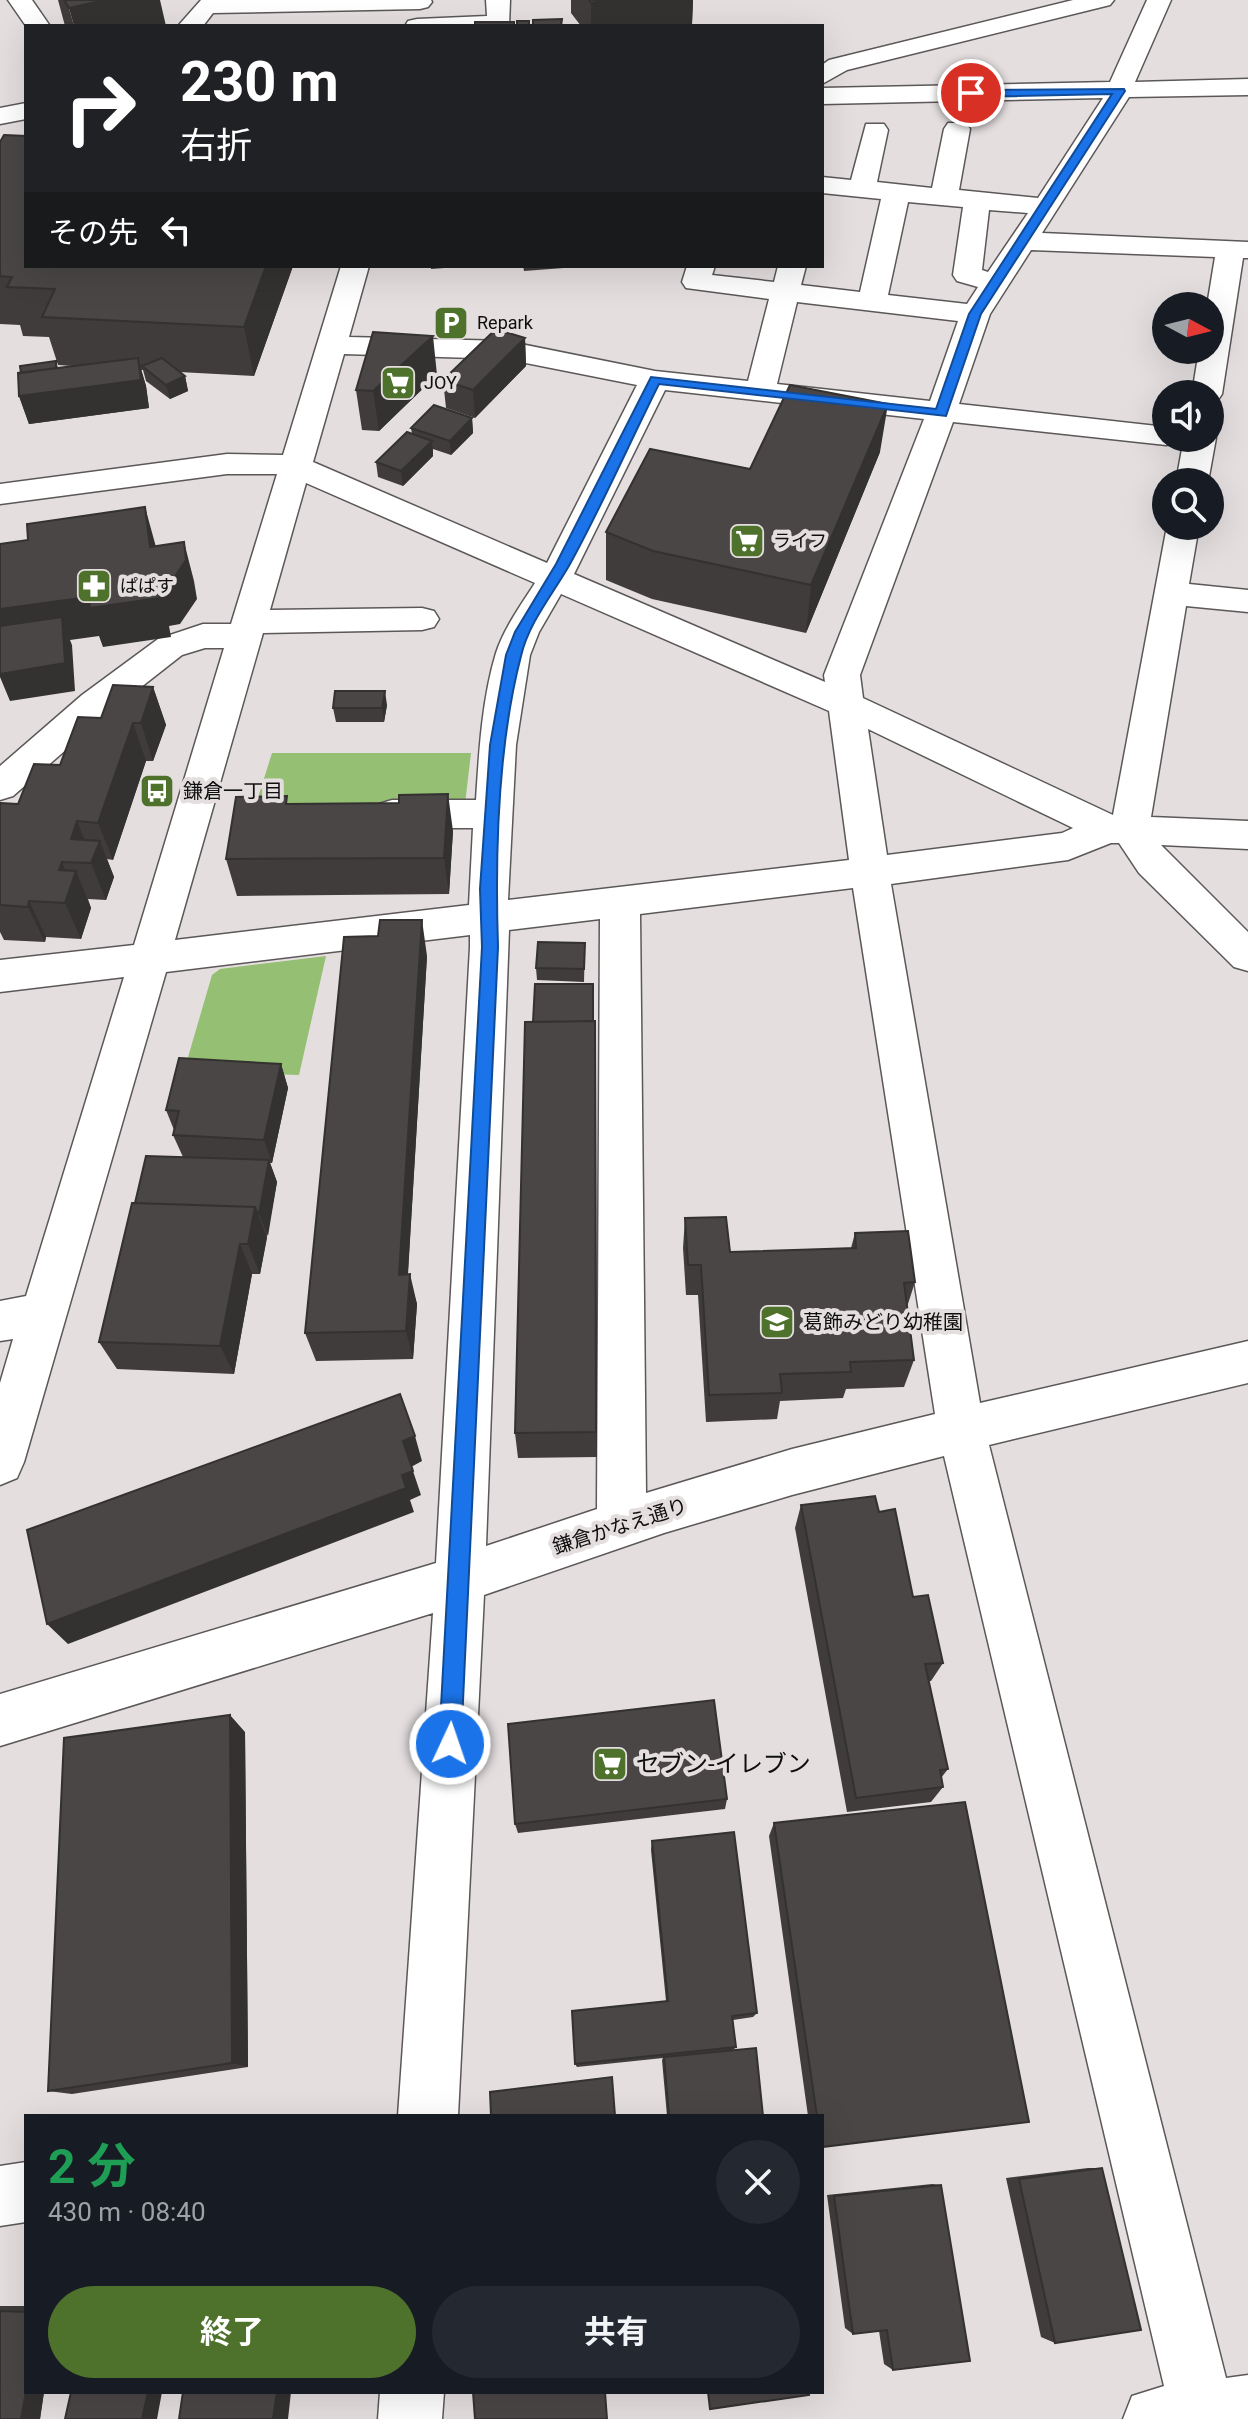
<!DOCTYPE html>
<html lang="ja">
<head>
<meta charset="utf-8">
<style>
	:root { --surface:#171b24; --page:#242831; --text:#f1f3f6; --muted:#9ea1a6; --accent:#4e722b }
	body { margin:0; font-family:Roboto,"Noto Sans JP",sans-serif; background:var(--page); color:var(--text); height:100vh; display:flex; flex-direction:column; font-size:30px; white-space:nowrap }
	* { box-sizing:border-box; margin:0 }
	p { font-size:26px; color:var(--muted) }
	.icon { flex:none; width:44px; height:44px; fill:none; stroke:currentColor; stroke-width:2; stroke-linecap:round; stroke-linejoin:round }
	.map { position:relative; flex:1; overflow:hidden }
	.drawer { position:absolute; left:24px; top:2114px; width:800px; height:280px; display:flex; flex-direction:column; background:var(--surface); border-radius:0px; box-shadow:0 8px 32px #0002 }
	.drawer>* { flex:none }
	.top-card { position:absolute; left:24px; top:24px; width:800px; height:244px; border-radius:0px; box-shadow:0 8px 32px #0002; background:#202124; color:#fff; overflow:hidden }
	.needle { width:52px; rotate:97deg }
	.tools { position:absolute; left:1152px; top:292px; display:grid; gap:16px }
	.tools a { display:grid; place-items:center; width:72px; height:72px; border-radius:50%; background:var(--surface); box-shadow:0 8px 32px #0002; font-size:40px }
	.pin { position:absolute; display:grid; place-items:center; width:68px; height:68px; color:#fff; margin:-34px; border:4px solid #fff; border-radius:50%; box-shadow:0 2px 8px #0007 }
	.me { position:absolute; width:88px; margin:-44px; rotate:3deg; stroke-linejoin:round; filter:drop-shadow(0 0 6px #0008) }
	.turn { display:flex; align-items:center; gap:28px; height:168px; padding:0 24px; font-size:36px }
	.turn .icon { width:104px; height:104px; stroke-width:2.5 }
	.turn b { display:block; font-size:56px; line-height:68px }
	.then { display:flex; align-items:center; height:76px; padding:0 24px; background:#0003; gap:16px; font-size:30px }
	.round { display:grid; place-items:center; flex:none; width:84px; height:84px; border-radius:42px; background:var(--page) }
	.overview { display:flex; align-items:center; justify-content:space-between; height:136px; padding:0 24px }
	h1 { font-size:48px; font-weight:700; line-height:60px; color:#1e9e55 }
	.cta { display:flex; gap:16px; margin-top:auto; padding:16px 24px }
	.cta a { flex:1; height:92px; border-radius:48px; background:var(--accent); color:#fff; font-size:32px; font-weight:700; line-height:92px; text-align:center }
	.cta a+a { background:var(--page); color:var(--text) }
	.map>svg:first-child { display:block }
	.green { fill:#95bf72 }
	.lines { fill:none; stroke-linecap:round; stroke-linejoin:round }
	.minor-casing { stroke:#5c5758; stroke-width:3 }
	.minor { fill:#fff; fill-rule:evenodd }
	.wall { fill:#403c3c }
	.shaded-wall { fill:#343131 }
	.building { fill:#4a4646; stroke:#343131; stroke-width:2 }
	.route { fill:#1a73e8; stroke:#114b97; stroke-width:2 }
	.labels { text-anchor:middle; stroke-width:8; stroke-linejoin:round; paint-order:stroke }
	.far-poi-label { font-size:18px; fill:#0f0e0e; stroke:#e4dedf; text-anchor:start }
	.poi-label { font-size:20px; fill:#0f0e0e; stroke:#e4dedf; text-anchor:start }
	.street-label { font-size:20px; fill:#0f0e0e; stroke:#e4dedf }
	.near-poi-label { font-size:24px; fill:#0f0e0e; stroke:#e4dedf; text-anchor:start }
</style>
</head>
<body>
<div class="map">
<svg width="1248" height="2419" viewBox="0 0 1248 2419">
	<rect width="100%" height="100%" fill="#e4dedf"/>
	<!-- green -->
	<path class="green" d="M272,753H471L465,804H256Z
		M326,956L299,1075L184,1071L212,975L220,969Z"/>
	<g class="lines">
		<!-- minor casing -->
		<g class="minor-casing">
			<path id="minor" d="M8,0H32L50,26H26Z
				M201,0H431L432,2L428,7L420,9L213,13L203,26H178Z
				M486,0H510L509,26H405L408,21L417,19L487,16Z
				M1073,0H1114L1110,5L847,70L822,84V65L829,60Z
				M1147,0H1171L1135,82L1248,79V95L1129,97L1042,233L1248,242V258H1243L1222,394L1218,400L1210,402V394H1192L1199,350H1210V306H1207L1215,257L1031,250L990,314L959,404L1166,427V438H1180L1177,443L1166,445L953,422L860,675L863,698L1113,815L1167,526H1199L1189,584L1248,590V612L1186,606L1151,817L1248,821V849L1161,845L1248,932V971L1234,967L1139,873L1119,843H1111L1068,860L891,884L980,1403L1248,1341V1383L989,1445L1226,2378L1248,2375V2419H1123L1132,2396L1164,2386L944,1456L792,1495L664,1533L484,1595L458,2116H398L433,1613L0,1746V1694L436,1563L470,947V935L166,972L24,1462L17,1478L0,1485V1383L13,1339L0,1341V1301L26,1296L124,977L0,992V960L134,945L224,648H205L182,655L108,713L13,796L0,800V766L82,695L158,639L203,624H231L277,474H227L0,504V484L227,454L283,455L341,266H369L349,337L506,341L655,371L748,381L769,299L686,288L682,282L687,266H715L712,275L774,282L778,266H806L801,285L860,292L881,199L822,193V177L851,180L866,124H884L888,130L877,182L932,188L944,129L948,123H966L970,129L959,190L1038,198L1103,98L822,104V88L1110,82ZM908,202L963,207L953,275L957,281L978,287L967,304L888,295ZM989,210L1028,213L988,272L982,270ZM797,302L958,321L930,401L777,384ZM344,354L506,359L637,385L547,563L313,462ZM665,390L924,419L824,675L825,682L574,574ZM306,483L535,583C521,605 504,628 496,653C482,699 479,752 476,800H392L379,804L373,814L379,824L392,828H473L469,905L175,940L263,633L422,630L434,627L439,619L434,611L422,608L270,610ZM561,594L829,711L849,860L508,900L516,745L530,655L539,632ZM868,729L1073,828L1062,833L887,855ZM853,888L935,1414L792,1449L646,1493L640,914ZM600,919L597,1509L486,1546L509,930Z
				M26,103V119L0,124V108Z
				M1210,431L1216,438L1208,482H1176L1184,438H1210Z
				M26,2162V2222L0,2226V2166Z
				M380,2392H444L442,2419H378Z"/>
		</g>
		<!-- minor -->
		<use href="#minor" class="minor"/>
	</g>
	<!-- wall -->
	<path class="wall" d="M58,0H160L69,8L74,26H65Z
		M571,0H693L692,24L681,26H581L571,13Z
		M0,142L293,266L254,376L179,372L185,376L188,391L170,399L146,381L143,370H141L146,386L149,408L29,424L19,396L58,368L72,366L58,365L49,337L23,336L20,325L0,324Z
		M431,266H471L431,269Z
		M523,266H577V267L524,271Z
		M525,338L526,366L475,418L446,408L443,380Z
		M437,375L379,431L362,430L356,390Z
		M472,418L473,433L451,455L433,449V456L403,486L378,477L376,462L412,434L411,428Z
		M880,452L806,633L652,599L606,580V532L750,469Z
		M153,687L166,725L153,761H146L113,860L107,859L114,877L106,900L88,899L91,908L81,939L46,937L45,942L4,940L0,932V803L18,804L60,765L101,718Z
		M387,705L384,722H336L333,708Z
		M289,804L453,831L449,894L237,896L226,859Z
		M585,943L584,982L537,980L536,968Z
		M427,956L408,1274L417,1304L413,1359L316,1361L305,1333Z
		M595,1021L597,1457L518,1458L515,1433L533,1022Z
		M281,1064L288,1088L272,1163H270L277,1182L260,1274H252L234,1374L117,1369L99,1342L135,1203L183,1157L173,1135L174,1130L166,1110Z
		M685,1218L730,1252L851,1248L855,1233L915,1282L907,1307L914,1360L904,1387L846,1389L843,1398L780,1401L777,1419L706,1422L698,1295H686L683,1248Z
		M801,1505L879,1512L913,1597L943,1663L931,1681H929L948,1769L941,1778L943,1787L931,1802L847,1812L795,1528Z
		M245,1732L248,2067L72,2094L48,2091Z
		M727,1799L725,1809L518,1833L515,1824Z
		M774,1823L822,2116H808L769,1836Z
		M652,1841L757,2013L753,2017L733,2020L736,2047L733,2050L763,2116H667L662,2060L663,2058L577,2067L575,2064L666,2001L651,1850Z
		M1088,2168H1102L1055,2343L1041,2337L1006,2178Z
		M932,2184L941,2185L893,2370L884,2364L879,2331L853,2334L845,2328L827,2195Z
		M0,2306H26V2392H44L40,2419H0Z"/>
	<!-- shaded-wall -->
	<path class="shaded-wall" d="M105,0H160L166,26H74L69,8Z
		M608,0H693L692,24L681,26H591V3Z
		M266,266H293L254,376L244,327Z
		M433,336L437,375L379,431L373,391Z
		M525,338L526,366L475,418L473,390Z
		M138,358L146,386L149,408L29,424L19,396L56,361L60,375Z
		M185,376L188,391L170,399L166,385Z
		M888,404L880,452L806,633L811,585Z
		M472,418L473,433L451,455L450,441Z
		M432,441L433,456L403,486L401,471Z
		M145,507L156,547H150Z
		M184,542L194,581L197,599L180,624L169,626L171,637L103,647L99,636L70,640L72,645L75,691L10,701L0,677V609L158,587Z
		M153,687L166,725L153,761L141,723Z
		M385,691L387,705L384,722L382,708Z
		M133,723L146,761L113,860L98,823Z
		M448,794L453,831L449,894L444,858Z
		M77,821L92,858L71,839Z
		M100,841L114,877L106,900L91,863Z
		M62,862L71,884L76,871L91,908L81,939L65,903L59,870Z
		M29,901L46,937L45,942L28,907Z
		M422,920L427,956L406,1304L399,1275Z
		M595,1021L596,1055L597,1457L596,1432Z
		M281,1064L288,1088L272,1163L264,1140Z
		M269,1160L277,1182L268,1236L259,1214Z
		M255,1207L267,1238L260,1274L248,1244Z
		M240,1244L252,1274L234,1374L220,1346Z
		M410,1274L417,1304L413,1359L406,1331Z
		M415,1436L422,1461L411,1467L403,1441Z
		M413,1471L421,1495L410,1500L414,1512L68,1644L47,1624Z
		M230,1715L245,1732L248,2067L232,2063Z
		M26,2392H44L40,2419H21Z
		M148,2392H162L157,2419H142Z
		M277,2392H291L288,2419H273Z"/>
	<!-- building -->
	<path class="building" d="M64,0H105L69,8Z
		M589,0H608L591,3Z
		M562,19L561,26H533V20Z
		M517,21H529V26H517Z
		M475,22H514V26H475Z
		M4,135L26,136V266H266L244,327L42,317L55,289L7,287L12,277L0,276V142Z
		M496,329L525,338L473,390L443,380Z
		M373,332L433,336L373,391L356,390Z
		M138,358L141,380L19,396L18,373Z
		M162,358L185,376L166,385L142,366Z
		M56,361V368L21,373L20,366Z
		M790,385L888,404L811,585L653,551L606,532L650,449L750,469Z
		M434,405L472,418L450,441L411,428Z
		M407,432L432,441L401,471L376,462Z
		M145,507L150,547L184,542L186,560L169,585L158,587L159,598L90,608L89,597L0,609V544L28,540L27,524Z
		M62,617L65,663L0,674V626Z
		M113,685L153,687L141,723H133L98,823L77,821L71,839L100,841L91,863L62,862L59,870L76,871L65,903L29,901L28,907L0,905V803L18,804L34,764L60,765L78,717L101,718Z
		M335,691H385L382,708H333Z
		M448,794L444,858L226,859L236,797L287,796L286,804L399,803V795Z
		M380,920H422L399,1275L410,1274L406,1331L305,1333L344,937L378,936Z
		M538,942L585,943L584,969L536,968Z
		M535,984H593V1021L533,1022Z
		M595,1021L596,1432L515,1433L525,1022Z
		M179,1058L281,1064L264,1140L173,1135L179,1111L166,1110Z
		M146,1156L269,1160L259,1214H258L255,1207L135,1203Z
		M132,1203L255,1207L248,1244H240L220,1346L99,1342Z
		M726,1217L730,1252L856,1248L855,1233L908,1231L915,1282L904,1283L914,1360L850,1362L851,1372L780,1374L782,1393L709,1395L701,1265H688L685,1218Z
		M400,1394L415,1436L403,1441L413,1471L402,1475L406,1488L47,1624L27,1530Z
		M875,1496L879,1512L895,1509L913,1597L928,1595L943,1663L925,1664L948,1769L940,1770L943,1787L856,1798L801,1505Z
		M714,1700L727,1799L515,1824L508,1724Z
		M230,1715L232,2063L48,2091L64,1738Z
		M965,1802L1029,2122L822,2147V2116H817L774,1823Z
		M734,1832L757,2013L732,2016L736,2047L575,2064L572,2011L668,2001L652,1841Z
		M756,2048L763,2116H669L664,2057Z
		M612,2077L615,2116H491L490,2092Z
		M1102,2168L1141,2330L1055,2343L1019,2179Z
		M941,2185L970,2361L893,2370L887,2330L853,2334L834,2196Z
		M0,2311L26,2312V2392L21,2419H0Z
		M71,2392H148L142,2419H65Z
		M183,2392H277L273,2419H179Z
		M473,2392H605L607,2419H475Z
		M708,2392H808L809,2395L710,2409Z"/>
	<!-- route -->
	<path class="route" d="M1124,89L1125,91L981,314L946,416L659,384C629,444 602,506 570,564C553,594 529,622 521,656C498,744 495,856 498,947L461,1744L458,1752L450,1755L443,1752L439,1744L482,947L480,889L490,745L506,655L515,632L556,564L651,377L936,409L969,314L1112,94L971,97L966,93L971,90Z"/>
	<!-- icons -->
	<defs>
		<g id="parking-square" transform="scale(1.8)"><rect x="-9" y="-9" width="18" height="18" rx="4" fill="#4e722b" stroke="#e4dedf"/><path d="M-3.5-5.5H1a3.5 3.5 0 0 1 0 7H-1V5.5H-3.5ZM-1-3.4V-.6H.8a1.4 1.4 0 0 0 0-2.8Z" fill="#fff"/></g>
		<g id="supermarket-square" transform="scale(1.8)"><rect x="-9" y="-9" width="18" height="18" rx="4" fill="#4e722b" stroke="#e4dedf"/><path d="M-6-5.5h2.5l.6 2H6L4.5 2H-2.5L-4.4-4H-6ZM-1.5 3.2a1.3 1.3 0 1 0 .1 0ZM3 3.2a1.3 1.3 0 1 0 .1 0Z" fill="#fff"/></g>
		<g id="pharmacy-square" transform="scale(1.8)"><rect x="-9" y="-9" width="18" height="18" rx="4" fill="#4e722b" stroke="#e4dedf"/><path d="M-2-6h4v4h4v4h-4v4h-4v-4h-4v-4h4Z" fill="#fff"/></g>
		<g id="bus-square" transform="scale(1.8)"><rect x="-9" y="-9" width="18" height="18" rx="4" fill="#4e722b" stroke="#e4dedf"/><path d="M-5-6H5V4H4V6H2V4H-2V6H-4V4H-5ZM-3.5-4V0h7V-4ZM-3.5 1.2v1.5H-2V1.2ZM2 1.2v1.5H3.5V1.2Z" fill="#fff"/></g>
		<g id="school-square" transform="scale(1.8)"><rect x="-9" y="-9" width="18" height="18" rx="4" fill="#4e722b" stroke="#e4dedf"/><path d="M0-5L7-2L0 1L-7-2ZM-4 1L0 2.5L4 1V4Q0 6-4 4Z" fill="#fff"/></g>
	</defs>
	<g fill-rule="evenodd">
		<use href="#parking-square" x="451" y="323"/>
		<use href="#supermarket-square" x="398" y="383"/>
		<use href="#supermarket-square" x="747" y="541"/>
		<use href="#pharmacy-square" x="94" y="586"/>
		<use href="#bus-square" x="157" y="791"/>
		<use href="#school-square" x="777" y="1322"/>
		<use href="#supermarket-square" x="610" y="1764"/>
	</g>
	<g class="labels">
		<!-- far-poi labels -->
		<g class="far-poi-label">
			<text x="477" y="329">Repark</text>
			<text x="424" y="389">JOY</text>
			<text x="773" y="547">ライフ</text>
			<text x="120" y="592">ぱぱす</text>
		</g>
		<!-- poi labels -->
		<g class="poi-label">
			<text x="183" y="798">鎌倉一丁目</text>
			<text x="803" y="1329">葛飾みどり幼稚園</text>
		</g>
		<!-- street labels -->
		<g class="street-label">
			<text transform="translate(620 1526) rotate(-18)" y="7">鎌倉かなえ通り</text>
		</g>
		<!-- near-poi labels -->
		<g class="near-poi-label">
			<text x="636" y="1772">セブン-イレブン</text>
		</g>
	</g>
</svg>
<div class="tools">
<a><svg class="needle" viewBox="-14 -14 28 28"><path d="M0-13l5 13h-10z" fill="#e53935"/><path d="M0 13l5-13h-10z" fill="#9ea1a6"/></svg></a>
<a><svg class="icon" aria-label="sound" viewBox="0 0 24 24"><path d="M4 9h4l5-4v14l-5-4H4zM17 9q2 3 0 6"/></svg></a>
<a><svg class="icon" aria-label="search" viewBox="0 0 24 24"><circle cx="10" cy="10" r="6"/><path d="M15 15l6 6"/></svg></a>
</div>
<div class="pin" style="left:971px;top:93px;background:#d93025"><svg class="icon" aria-label="arrive" viewBox="0 0 24 24"><path d="M6 21V4h12l-3 4 3 4H6"/></svg></div>
<svg class="me" style="left:450px;top:1744px" viewBox="-20 -20 40 40"><circle r="17" fill="#1a73e8" stroke="#fff" stroke-width="3"/><path d="M0-11L8 9 0 5-8 9z" fill="#fff"/></svg>
<div class="top-card">
<div class="turn"><svg class="icon" aria-label="right" viewBox="0 0 24 24"><path d="M7 20v-9h11M14 6l5 5-5 5"/></svg><div><b>230 m</b>右折</div></div>
<div class="then">その先<svg class="icon" aria-label="left" viewBox="0 0 24 24"><path d="M17 20v-9H6M10 6l-5 5 5 5"/></svg></div>
</div>
<section class="drawer">
<div class="overview"><div><h1>2 分</h1><p>430 m · 08:40</p></div><a class="round"><svg class="icon" aria-label="close" viewBox="0 0 24 24"><path d="M6 6l12 12M18 6L6 18"/></svg></a></div>
<div class="cta"><a>終了</a><a>共有</a></div>
</section>
</div>
</body>
</html>
